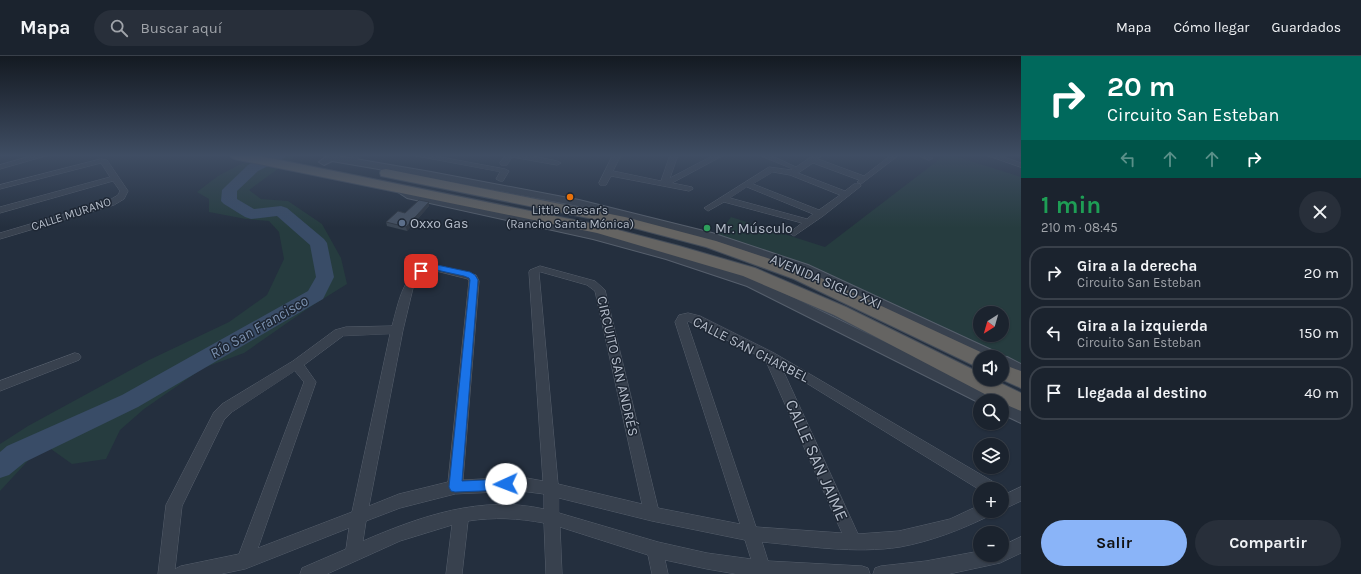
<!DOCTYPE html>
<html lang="es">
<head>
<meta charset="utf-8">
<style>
	:root { --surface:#1b232e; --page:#282f3a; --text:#f1f3f6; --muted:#a0a4aa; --line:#39404a; --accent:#8ab4f8 }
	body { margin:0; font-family:Karla,sans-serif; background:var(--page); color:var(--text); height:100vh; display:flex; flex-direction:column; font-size:15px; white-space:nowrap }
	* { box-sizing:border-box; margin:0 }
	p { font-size:13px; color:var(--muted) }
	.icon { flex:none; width:22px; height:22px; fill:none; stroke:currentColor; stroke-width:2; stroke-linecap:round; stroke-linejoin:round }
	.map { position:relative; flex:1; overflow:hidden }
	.details { display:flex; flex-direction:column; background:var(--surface); width:340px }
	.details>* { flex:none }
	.guide { background:#00695c; color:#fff; overflow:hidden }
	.needle { width:26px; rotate:217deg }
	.buttons { position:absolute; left:973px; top:250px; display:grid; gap:8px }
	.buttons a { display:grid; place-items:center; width:36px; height:36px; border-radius:50%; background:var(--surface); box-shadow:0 1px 3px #0004,0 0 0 1px var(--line); font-size:20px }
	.pin { position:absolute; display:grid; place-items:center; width:34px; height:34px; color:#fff; margin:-17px; border-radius:8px; box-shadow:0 2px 6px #0006 }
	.me { position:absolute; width:44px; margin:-22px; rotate:268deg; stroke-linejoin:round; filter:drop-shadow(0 0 3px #0008) }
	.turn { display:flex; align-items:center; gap:14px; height:84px; padding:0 20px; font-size:18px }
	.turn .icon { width:52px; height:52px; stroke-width:2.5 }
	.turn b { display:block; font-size:28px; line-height:34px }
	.lanes { display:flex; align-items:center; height:38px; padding:0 20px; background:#0003; justify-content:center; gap:20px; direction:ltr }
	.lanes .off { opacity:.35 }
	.round { display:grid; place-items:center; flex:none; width:42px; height:42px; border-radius:21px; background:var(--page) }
	.head { display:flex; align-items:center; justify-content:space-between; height:68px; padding:0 20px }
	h1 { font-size:24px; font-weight:700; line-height:30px; color:#1e9e55 }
	.button { display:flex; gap:8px; margin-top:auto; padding:8px 20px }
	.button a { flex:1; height:46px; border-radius:24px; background:var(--accent); color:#111; font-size:16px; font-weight:700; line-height:46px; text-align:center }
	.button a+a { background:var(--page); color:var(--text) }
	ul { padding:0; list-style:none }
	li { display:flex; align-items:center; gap:12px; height:54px; margin:0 8px 6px; padding:0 12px; border:2px solid var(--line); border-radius:16px }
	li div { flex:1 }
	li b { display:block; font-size:15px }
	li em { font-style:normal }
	header { display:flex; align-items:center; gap:24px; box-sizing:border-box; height:56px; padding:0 20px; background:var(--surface); border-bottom:1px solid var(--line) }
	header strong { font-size:19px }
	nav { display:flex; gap:22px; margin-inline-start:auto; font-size:14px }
	.search { width:280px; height:36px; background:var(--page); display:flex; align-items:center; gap:10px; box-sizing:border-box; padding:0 14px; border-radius:22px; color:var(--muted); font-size:15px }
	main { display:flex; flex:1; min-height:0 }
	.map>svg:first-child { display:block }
	.green { fill:#263c3f; fill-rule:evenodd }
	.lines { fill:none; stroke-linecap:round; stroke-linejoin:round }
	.river { fill:#394c67; fill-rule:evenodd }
	.minor-casing { stroke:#565f6c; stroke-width:1 }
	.tertiary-casing { stroke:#565f6c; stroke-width:2 }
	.trunk-casing { stroke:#434c59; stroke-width:2 }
	.minor { fill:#38414e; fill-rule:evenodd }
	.tertiary { fill:#38414e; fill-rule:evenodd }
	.trunk { fill:#656462; fill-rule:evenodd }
	.wall { fill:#3b4654 }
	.shaded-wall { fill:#303945 }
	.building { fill:#455162; stroke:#303945 }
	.route { fill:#1a73e8; stroke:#114b97 }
	.food-dot { fill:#e8710a; stroke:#1d2633; stroke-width:1.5 }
	.service-dot { fill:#5c6f8a; stroke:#1d2633; stroke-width:1.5 }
	.leisure-dot { fill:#2e9e5b; stroke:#1d2633; stroke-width:1.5 }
	.labels { text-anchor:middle; stroke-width:3; stroke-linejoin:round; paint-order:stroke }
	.far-poi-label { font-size:12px; fill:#b4bcc9; stroke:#1d2633 }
	.far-street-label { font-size:12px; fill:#b4bcc9; stroke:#1d2633 }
	.poi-label { font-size:14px; fill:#b4bcc9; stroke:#1d2633; text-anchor:start }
	.street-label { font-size:14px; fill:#b4bcc9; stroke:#1d2633 }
	.water-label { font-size:15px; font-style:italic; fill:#7c92b1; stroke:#1d2633 }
	.near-street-label { font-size:17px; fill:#b4bcc9; stroke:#1d2633 }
</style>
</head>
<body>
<header>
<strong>Mapa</strong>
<div class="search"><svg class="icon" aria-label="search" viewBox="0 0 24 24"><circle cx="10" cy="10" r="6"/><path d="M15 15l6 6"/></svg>Buscar aquí</div>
<nav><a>Mapa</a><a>Cómo llegar</a><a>Guardados</a></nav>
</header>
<main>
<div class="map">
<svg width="1021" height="518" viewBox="0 0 1021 518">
	<rect width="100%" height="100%" fill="#242f3e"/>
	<!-- green -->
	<path class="green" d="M258,99H297L249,134L261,143L288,145L322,168L341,202L347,228L310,251L244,297L203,312L144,353L120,374L106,403L72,408L51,393L36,396L0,435V388L28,370L149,304L229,266L267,239L284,203L279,176L269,165L246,163L209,156V143L197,136L218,120Z
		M945,99H951L1021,121V309L786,202L718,179L731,161L825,191ZM980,257H1002V279H980Z"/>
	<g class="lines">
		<!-- river -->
		<path class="river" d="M267,99H286L284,102L258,115L237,135V143L254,153L281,150L287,152L324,183L327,187L334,221L323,243L138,351L25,406L9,419L0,422V396L7,390L122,339L308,235L316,221L310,189L277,160L251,163L245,161L224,148L221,145L222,134L225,131L248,109Z"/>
		<!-- minor casing -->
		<g class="minor-casing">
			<path id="minor" d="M35,99H49L0,113V109Z
				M353,99H360L355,108H349L348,106Z
				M412,99H430L505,113L509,115L503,125H500L496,123L500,116Z
				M506,99H528L557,105L561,107L557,109L512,101L507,109H501L500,107Z
				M613,99H621L613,115L661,125L670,99H678L670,122L714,99H724L672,127L692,131L693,133L689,135L611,120L606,129H600L599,127Z
				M759,99H770L796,111L814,99H821L818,103L864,120L891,99H899L861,128L857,126L859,124L813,107L798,117L845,135L854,128H860L861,130L823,160L794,180L789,177L802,167L724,146L708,155L704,152L769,111L791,114L792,113ZM773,116L790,119L840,139L819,154L753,128ZM747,131L813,158L807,163L730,142Z
				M918,99H929L933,102L929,104Z
				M986,99H998L1021,107V111Z
				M101,103L107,104L128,135L124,143L114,149L0,183V177L108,145L118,139L120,135L113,125L0,157V151L110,121L101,107L0,133V129Z
				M432,208L476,219L479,225L463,424L521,421L543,425L529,216L530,214L540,210L595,225L605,234L658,452L740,468L675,266L679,259L688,257L700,260L774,297L997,428L999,433L980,434L782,312L858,478L899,475L950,463L980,449V455H992L989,460C960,474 932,485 900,491C855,498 807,490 762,486L768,505L862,510L868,512L870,518H736L707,513L665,504L668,518H652L648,499L560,471L562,518H546L544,467C518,462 494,461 468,465L462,518H446L452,469L400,485L327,518H300L302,512L346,493L349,472L245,513L221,518H158L166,449L214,356L222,348L293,305L335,274L346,271L392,270C399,246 403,213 432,208ZM432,214L468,223L469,225L448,426L399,438L369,450L403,274L413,232L425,217ZM541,216L587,229L595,235L642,448L558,428L539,217ZM688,265L765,303L842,477L756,471L687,266ZM390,278L352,456L258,492L316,326L304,309L343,280ZM295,315L304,326L239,498L181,510L175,513L182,450L224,364L232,356ZM521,435L544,438V453C481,439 421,460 363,485L366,465L400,452L455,438ZM559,442L652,465L745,484L751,503L707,497L658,486L559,457Z
				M75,297L79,298L81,301L79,304L0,335V325Z
				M1021,431V445L1002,454V440Z
				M1021,481V497L1000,507L949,518H873L875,512L881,510L926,505L980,495V499H1002V490Z"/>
		</g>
		<!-- tertiary casing -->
		<g class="tertiary-casing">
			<path id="tertiary" d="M332,99L431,116L579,144L712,177L808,209L998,297L1000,300L1007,301L1021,308V321L1002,312V301H980L800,215L704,183L578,150L431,122L332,105L324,109L319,106L327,100Z
				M397,129L414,138L599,177L674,197L757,224L996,340L998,345H980V347L747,230L666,203L593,183L407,142L392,132L393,130Z
				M1002,344L1021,352V367L1002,358V345H1000Z"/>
		</g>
		<!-- trunk casing -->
		<g class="trunk-casing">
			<path id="trunk" d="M228,99H255L599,169L679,190L755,212L846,251L980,317V323H992L1021,337V355L1002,347V345H998L834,259L743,220L597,177L234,103Z
				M386,113L625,161L716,185L806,215L987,299L988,301H980V311L973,309L794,223L706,191L623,169L381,120L380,117L381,114Z
				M1002,308L1021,315V332L1001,323H1002Z"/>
		</g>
		<!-- minor -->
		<use href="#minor" class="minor"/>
		<!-- tertiary -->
		<use href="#tertiary" class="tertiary"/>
		<!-- trunk -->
		<use href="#trunk" class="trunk"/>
	</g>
	<!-- wall -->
	<path class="wall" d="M429,150L407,175L387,170L386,166L405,157Z"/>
	<!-- shaded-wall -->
	<path class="shaded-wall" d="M429,146V150L407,175L406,171Z"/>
	<!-- building -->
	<path class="building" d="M419,144L429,146L406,171L386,166L398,155L405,157Z"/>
	<!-- sky -->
	<linearGradient id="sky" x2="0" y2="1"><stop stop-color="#141a22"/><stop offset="0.58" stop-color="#3f4d63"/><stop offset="1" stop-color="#3f4d63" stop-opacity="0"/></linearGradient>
	<rect width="1021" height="172" fill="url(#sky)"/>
	<!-- route -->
	<path class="route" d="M432,208L470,216L475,219L478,224L462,425L506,423L510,424L512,428L510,432L506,434L455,436L451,435L449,431L470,224L469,222L464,220L432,213L421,217L417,215L423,210Z"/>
	<!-- markers -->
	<circle class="food-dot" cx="570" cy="141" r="4"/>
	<circle class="service-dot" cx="402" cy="167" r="4"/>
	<circle class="leisure-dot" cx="707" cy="172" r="4"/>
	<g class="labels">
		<!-- far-poi labels -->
		<g class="far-poi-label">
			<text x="570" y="158">Little Caesar's<tspan x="570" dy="14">(Rancho Santa Mónica)</tspan></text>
		</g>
		<!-- far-street labels -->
		<g class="far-street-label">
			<text transform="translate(71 158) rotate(-18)" y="4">CALLE MURANO</text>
		</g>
		<!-- poi labels -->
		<g class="poi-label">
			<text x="410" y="172">Oxxo Gas</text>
			<text x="715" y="177">Mr. Músculo</text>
		</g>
		<!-- street labels -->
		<g class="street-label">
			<text transform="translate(826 225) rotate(23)" y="5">AVENIDA SIGLO XXI</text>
			<text transform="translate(751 293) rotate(27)" y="5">CALLE SAN CHARBEL</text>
			<text transform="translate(618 310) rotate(77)" y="5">CIRCUITO SAN ANDRÉS</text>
		</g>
		<!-- water labels -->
		<g class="water-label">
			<text transform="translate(259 271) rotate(-30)" y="5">Río San Francisco</text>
		</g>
		<!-- near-street labels -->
		<g class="near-street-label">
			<text transform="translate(817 404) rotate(66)" y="6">CALLE SAN JAIME</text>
		</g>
	</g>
</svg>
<div class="buttons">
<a><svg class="needle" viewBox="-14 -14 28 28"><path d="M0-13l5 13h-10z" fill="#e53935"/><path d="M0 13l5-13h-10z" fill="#a0a4aa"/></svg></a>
<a><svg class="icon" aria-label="sound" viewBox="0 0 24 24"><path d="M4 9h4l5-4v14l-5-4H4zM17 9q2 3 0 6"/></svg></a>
<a><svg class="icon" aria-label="search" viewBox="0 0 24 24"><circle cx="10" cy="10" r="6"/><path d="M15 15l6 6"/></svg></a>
<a><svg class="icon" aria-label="layers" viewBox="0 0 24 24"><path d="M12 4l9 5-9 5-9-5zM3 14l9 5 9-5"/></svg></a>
<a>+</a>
<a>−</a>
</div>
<div class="pin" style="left:421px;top:215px;background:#d93025"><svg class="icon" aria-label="arrive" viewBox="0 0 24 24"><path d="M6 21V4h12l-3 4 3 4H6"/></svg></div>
<svg class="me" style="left:506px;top:428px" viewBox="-20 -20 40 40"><circle r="19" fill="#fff"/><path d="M0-13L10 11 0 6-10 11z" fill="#1a73e8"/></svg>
</div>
<section class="details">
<div class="guide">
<div class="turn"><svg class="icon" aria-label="right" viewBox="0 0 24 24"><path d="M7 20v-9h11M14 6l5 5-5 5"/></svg><div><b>20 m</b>Circuito San Esteban</div></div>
<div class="lanes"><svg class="icon off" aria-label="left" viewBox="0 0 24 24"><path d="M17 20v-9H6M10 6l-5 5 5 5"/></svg><svg class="icon off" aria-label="ahead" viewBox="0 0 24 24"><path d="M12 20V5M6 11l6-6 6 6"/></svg><svg class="icon off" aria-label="ahead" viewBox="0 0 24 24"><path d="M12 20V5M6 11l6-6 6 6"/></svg><svg class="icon" aria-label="right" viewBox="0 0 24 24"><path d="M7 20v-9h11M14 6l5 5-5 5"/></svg></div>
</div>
<div class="head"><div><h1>1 min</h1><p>210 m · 08:45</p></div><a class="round"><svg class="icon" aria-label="close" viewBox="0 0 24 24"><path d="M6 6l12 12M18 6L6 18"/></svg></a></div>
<ul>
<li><svg class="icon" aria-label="right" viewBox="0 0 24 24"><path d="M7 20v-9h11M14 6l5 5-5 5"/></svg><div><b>Gira a la derecha</b><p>Circuito San Esteban</p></div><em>20 m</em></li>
<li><svg class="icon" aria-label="left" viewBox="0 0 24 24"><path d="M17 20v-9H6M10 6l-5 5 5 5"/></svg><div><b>Gira a la izquierda</b><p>Circuito San Esteban</p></div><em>150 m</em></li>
<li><svg class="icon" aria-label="arrive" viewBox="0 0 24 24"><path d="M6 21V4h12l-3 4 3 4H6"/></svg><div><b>Llegada al destino</b></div><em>40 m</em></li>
</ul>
<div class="button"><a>Salir</a><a>Compartir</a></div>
</section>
</main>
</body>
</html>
